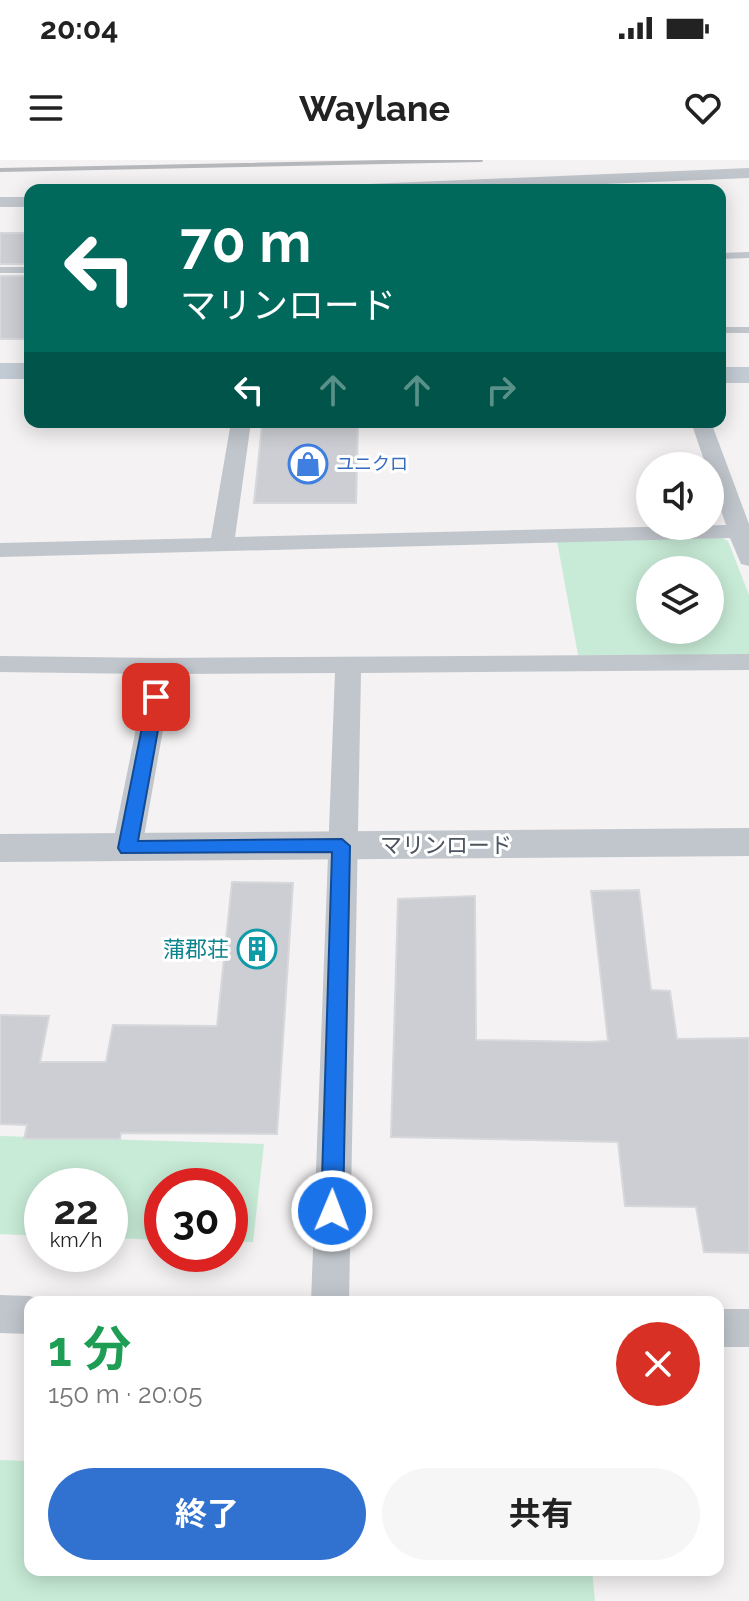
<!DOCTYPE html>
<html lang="ja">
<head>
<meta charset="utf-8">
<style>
	:root { --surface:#fff; --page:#f6f6f6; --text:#222; --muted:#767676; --accent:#3171cf }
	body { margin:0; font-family:Raleway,"Noto Sans JP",sans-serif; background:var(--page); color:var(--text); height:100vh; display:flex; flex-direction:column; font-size:30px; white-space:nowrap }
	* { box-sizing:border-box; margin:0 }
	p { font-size:26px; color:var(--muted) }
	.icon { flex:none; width:44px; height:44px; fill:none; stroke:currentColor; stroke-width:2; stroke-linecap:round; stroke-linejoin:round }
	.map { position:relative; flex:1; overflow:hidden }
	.sheet { position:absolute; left:24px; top:1136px; width:700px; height:280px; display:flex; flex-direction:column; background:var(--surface); border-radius:16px; box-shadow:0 4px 20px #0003 }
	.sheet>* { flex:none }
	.banner { position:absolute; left:24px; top:24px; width:702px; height:244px; border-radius:16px; box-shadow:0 4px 20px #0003; background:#00695c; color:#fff; overflow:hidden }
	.buttons { position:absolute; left:636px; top:292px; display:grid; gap:16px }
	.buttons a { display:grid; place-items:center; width:88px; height:88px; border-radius:50%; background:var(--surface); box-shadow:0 4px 20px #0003; font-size:40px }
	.speed { position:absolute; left:24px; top:1008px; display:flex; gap:16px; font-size:40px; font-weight:700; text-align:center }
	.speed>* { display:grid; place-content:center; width:104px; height:104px; border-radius:50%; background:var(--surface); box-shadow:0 4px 20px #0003; line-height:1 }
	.speed small { font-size:20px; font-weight:400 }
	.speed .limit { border:12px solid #d22; background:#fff; color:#111 }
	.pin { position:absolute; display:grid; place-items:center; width:68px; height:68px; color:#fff; margin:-34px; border-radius:16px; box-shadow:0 4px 12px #0006 }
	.me { position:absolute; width:88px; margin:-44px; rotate:1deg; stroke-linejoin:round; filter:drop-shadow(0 0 6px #0008) }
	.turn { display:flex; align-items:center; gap:28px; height:168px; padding:0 24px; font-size:36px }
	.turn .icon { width:104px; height:104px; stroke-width:2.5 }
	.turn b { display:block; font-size:56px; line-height:68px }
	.lanes { display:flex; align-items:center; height:76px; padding:0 24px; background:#0003; justify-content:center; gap:40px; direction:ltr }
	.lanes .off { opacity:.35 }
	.round { display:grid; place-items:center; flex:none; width:84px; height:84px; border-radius:42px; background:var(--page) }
	.head { display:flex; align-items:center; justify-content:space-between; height:136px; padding:0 24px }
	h1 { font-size:48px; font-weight:700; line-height:60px; color:#1e9e55 }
	.cta { display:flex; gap:16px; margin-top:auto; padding:16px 24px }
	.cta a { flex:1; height:92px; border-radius:48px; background:var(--accent); color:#fff; font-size:32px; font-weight:700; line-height:92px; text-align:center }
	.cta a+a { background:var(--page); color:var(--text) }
	.status { display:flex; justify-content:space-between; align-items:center; height:56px; padding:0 40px; background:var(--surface); direction:ltr }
	.status svg { height:22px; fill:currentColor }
	header { display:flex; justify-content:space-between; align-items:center; height:104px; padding:0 24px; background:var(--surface); font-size:36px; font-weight:700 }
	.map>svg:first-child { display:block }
	.green { fill:#c7ebd6; fill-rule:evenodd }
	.building { fill:#cdced3; stroke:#d7d8dc; stroke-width:2 }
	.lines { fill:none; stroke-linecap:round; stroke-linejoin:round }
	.service { fill:#c0c6cc; fill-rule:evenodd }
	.minor { fill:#c0c6cc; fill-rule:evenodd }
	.tertiary { fill:#c0c6cc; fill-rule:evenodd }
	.secondary { fill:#c2cad3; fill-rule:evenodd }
	.rail { stroke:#b5b7bb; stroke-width:4 }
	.route { fill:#1a73e8; stroke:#114b97; stroke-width:2 }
	.labels { text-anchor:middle; stroke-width:6; stroke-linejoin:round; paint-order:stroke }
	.far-shop-label { font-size:18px; fill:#366cbe; stroke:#fff; text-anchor:start }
	.street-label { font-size:22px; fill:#4c545d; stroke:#fff }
	.culture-label { font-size:22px; fill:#0d838f; stroke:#fff; text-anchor:end }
</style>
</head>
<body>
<div class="status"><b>20:04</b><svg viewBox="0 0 49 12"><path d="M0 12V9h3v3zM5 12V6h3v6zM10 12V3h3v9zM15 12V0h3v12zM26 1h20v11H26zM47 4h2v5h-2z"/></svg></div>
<header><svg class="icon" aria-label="menu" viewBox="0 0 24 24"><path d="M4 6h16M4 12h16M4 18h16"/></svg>Waylane<svg class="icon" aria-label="heart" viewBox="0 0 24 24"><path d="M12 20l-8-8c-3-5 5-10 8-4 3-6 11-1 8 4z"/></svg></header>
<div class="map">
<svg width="749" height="1441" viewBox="0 0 749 1441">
	<rect width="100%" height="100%" fill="#f4f2f2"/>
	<!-- green -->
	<path class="green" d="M722,378L728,381L749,435V495H578L557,381ZM650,410H710V470H650Z
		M0,976L264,984L253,1082H230V1026H162V1080L110,1078V1026H42V1076L0,1074Z
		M0,1300L30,1301V1410H592L595,1441H0Z"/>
	<!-- building -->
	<path class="building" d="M0,73H30V104H0Z
		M0,116H30V179H0Z
		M262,265H358L356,343H254Z
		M232,722L293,723L277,974L121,973L120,979H24L27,965L0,964V855L49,856L40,902H106L113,865L217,866Z
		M639,730L651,830L670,831L677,879L749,878V1093L704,1092L696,1047L625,1046L618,982L391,977L398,739L475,736L476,880L588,882L608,881L591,731Z"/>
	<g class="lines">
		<!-- service -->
		<path class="service" d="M749,92V98L720,99V93Z
			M0,107H30V113H0Z
			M720,167H749V173H720Z"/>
		<!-- minor -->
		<path class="minor" d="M749,8V18L461,30H337L345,25Z
			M0,37H30V47H0Z
			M231,262H251L235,377L726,365L710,319V306H706L691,262H711L749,364V406L741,404L730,378L0,397V383L211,378Z
			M749,494V510L361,513L349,1142H311L335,513L173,514L142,688L137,696L127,699L117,696L112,688L147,514L0,512V496L162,498Z
			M0,1135L30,1136L44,1142H30V1174L0,1173Z
			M718,1149H749V1187H718Z"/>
		<!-- tertiary -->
		<path class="tertiary" d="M749,668V696L0,702V674Z"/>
		<!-- secondary -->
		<path class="secondary" d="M0,203H30V219H0Z
			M720,207H749V223H720Z"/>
		<!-- rail -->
		<path class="rail" d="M0,10L481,0"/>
	</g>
	<!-- route -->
	<path class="route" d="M156,531L164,537L138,681L342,679L350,686L343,1051L340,1058L332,1061L324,1058L321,1051L332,692L121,693L118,688L148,537Z"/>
	<!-- icons -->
	<defs>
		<g id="shop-ring" transform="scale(2)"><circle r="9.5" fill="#fff" stroke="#3f7fe0" stroke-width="1.5"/><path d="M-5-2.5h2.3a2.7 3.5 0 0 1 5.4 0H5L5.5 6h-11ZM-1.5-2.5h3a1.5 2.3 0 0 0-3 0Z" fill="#3f7fe0"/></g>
		<g id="building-ring" transform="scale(2)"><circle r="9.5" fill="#fff" stroke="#0f9aa8" stroke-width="1.5"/><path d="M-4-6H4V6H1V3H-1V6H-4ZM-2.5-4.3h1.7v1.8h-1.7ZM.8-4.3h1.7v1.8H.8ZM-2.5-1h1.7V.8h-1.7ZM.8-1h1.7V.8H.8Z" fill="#0f9aa8"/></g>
	</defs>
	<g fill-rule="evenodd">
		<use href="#shop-ring" x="308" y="304"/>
		<use href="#building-ring" x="257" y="789"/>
	</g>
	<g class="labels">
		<!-- far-shop labels -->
		<g class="far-shop-label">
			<text x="336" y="310">ユニクロ</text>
		</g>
		<!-- street labels -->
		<g class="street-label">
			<text x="446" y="693">マリンロード</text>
		</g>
		<!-- culture labels -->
		<g class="culture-label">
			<text x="229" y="797">蒲郡荘</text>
		</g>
	</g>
</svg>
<div class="buttons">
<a><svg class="icon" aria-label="sound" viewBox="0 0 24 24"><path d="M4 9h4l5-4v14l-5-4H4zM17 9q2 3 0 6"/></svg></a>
<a><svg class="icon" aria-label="layers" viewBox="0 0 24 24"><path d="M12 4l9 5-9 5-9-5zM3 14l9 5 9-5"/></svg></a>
</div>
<div class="speed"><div>22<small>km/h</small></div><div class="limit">30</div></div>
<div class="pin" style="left:156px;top:537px;background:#d93025"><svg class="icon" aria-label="arrive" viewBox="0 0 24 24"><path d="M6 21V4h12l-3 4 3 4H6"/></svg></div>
<svg class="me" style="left:332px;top:1051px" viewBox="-20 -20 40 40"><circle r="17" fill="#1a73e8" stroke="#fff" stroke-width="3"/><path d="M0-11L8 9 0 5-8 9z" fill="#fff"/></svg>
<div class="banner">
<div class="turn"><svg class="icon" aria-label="left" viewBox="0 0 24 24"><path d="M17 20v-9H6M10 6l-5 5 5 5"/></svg><div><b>70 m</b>マリンロード</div></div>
<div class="lanes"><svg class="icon" aria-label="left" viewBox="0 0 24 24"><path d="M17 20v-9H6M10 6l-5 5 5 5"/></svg><svg class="icon off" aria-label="ahead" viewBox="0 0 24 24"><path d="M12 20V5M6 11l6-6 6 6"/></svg><svg class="icon off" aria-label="ahead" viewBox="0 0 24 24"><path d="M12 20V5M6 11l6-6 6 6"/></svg><svg class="icon off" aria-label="right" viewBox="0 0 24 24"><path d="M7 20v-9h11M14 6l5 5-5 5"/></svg></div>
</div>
<section class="sheet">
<div class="head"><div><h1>1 分</h1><p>150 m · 20:05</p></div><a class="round" style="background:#d93025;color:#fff"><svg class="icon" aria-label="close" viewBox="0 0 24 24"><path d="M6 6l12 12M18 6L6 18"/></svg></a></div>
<div class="cta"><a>終了</a><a>共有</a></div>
</section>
</div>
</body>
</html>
